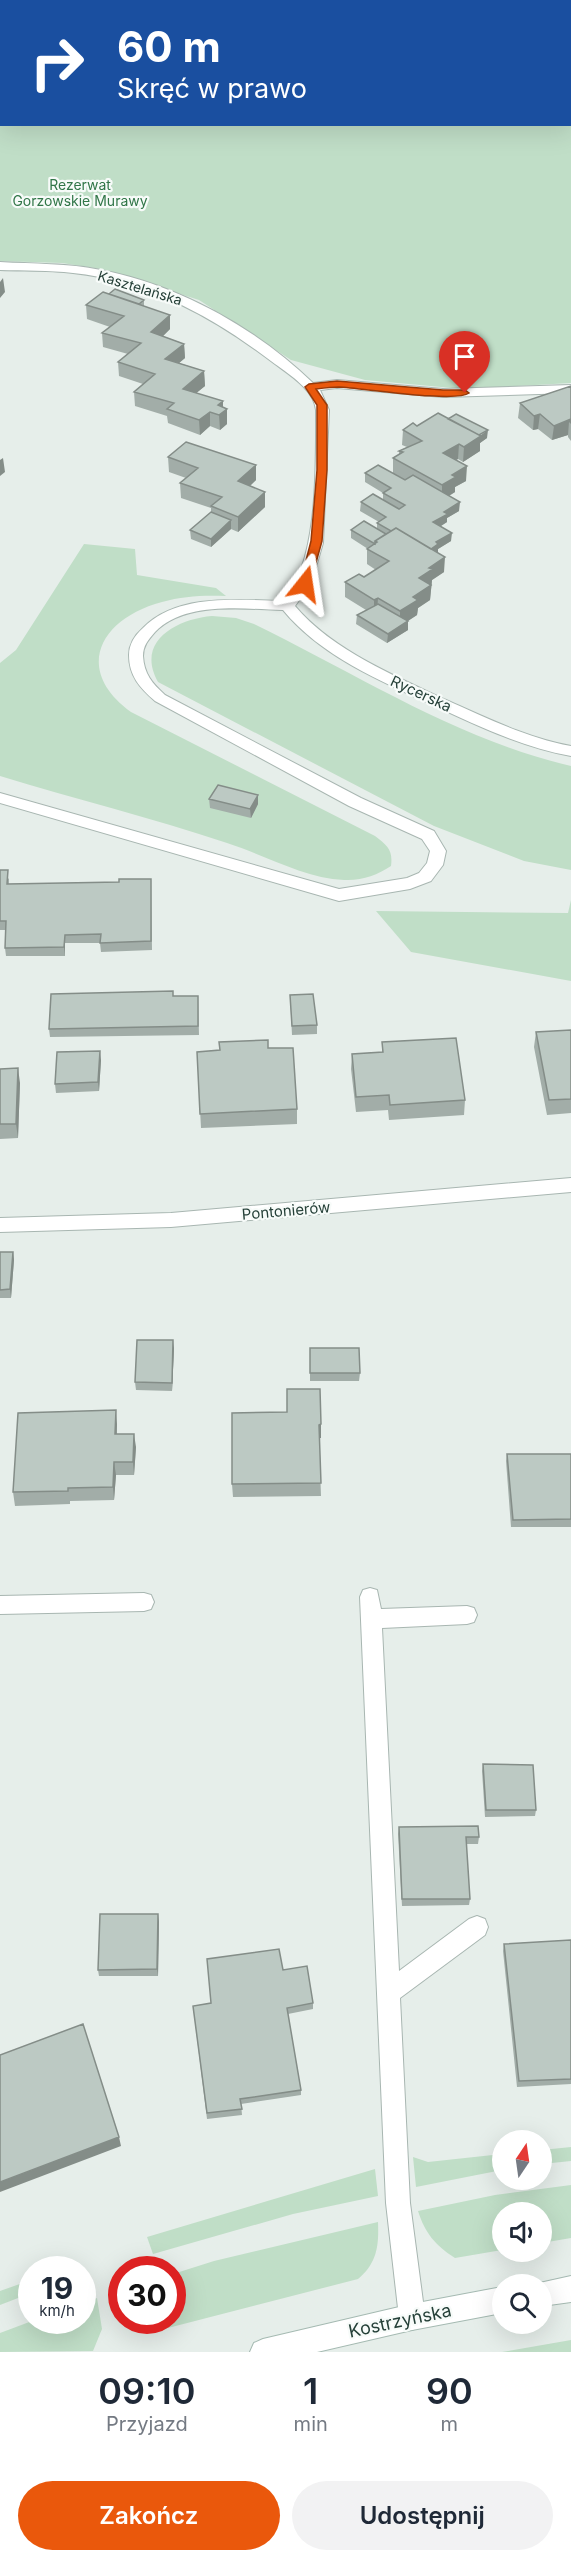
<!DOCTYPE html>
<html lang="pl">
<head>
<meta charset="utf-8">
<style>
	:root { --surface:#fff; --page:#f2f2f3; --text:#1f2937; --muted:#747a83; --accent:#ea580c }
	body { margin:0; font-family:Inter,sans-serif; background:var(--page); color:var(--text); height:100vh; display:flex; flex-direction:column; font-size:22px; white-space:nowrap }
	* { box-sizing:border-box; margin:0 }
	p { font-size:20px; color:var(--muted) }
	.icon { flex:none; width:33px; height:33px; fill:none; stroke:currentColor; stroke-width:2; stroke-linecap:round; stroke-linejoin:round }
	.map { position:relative; height:2352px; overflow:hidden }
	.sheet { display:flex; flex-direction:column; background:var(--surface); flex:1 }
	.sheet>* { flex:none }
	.top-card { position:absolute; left:0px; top:0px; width:572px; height:126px; box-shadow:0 6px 24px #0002; background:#1a4fa0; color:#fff; overflow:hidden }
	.needle { width:39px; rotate:13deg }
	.fabs { position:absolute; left:492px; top:2130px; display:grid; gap:12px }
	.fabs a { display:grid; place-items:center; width:60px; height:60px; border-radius:50%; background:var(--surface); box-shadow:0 6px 24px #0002; font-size:30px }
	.speed { position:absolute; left:18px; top:2256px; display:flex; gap:12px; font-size:30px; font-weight:700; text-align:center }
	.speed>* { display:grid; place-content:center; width:78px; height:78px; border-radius:50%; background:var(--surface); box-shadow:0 6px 24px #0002; line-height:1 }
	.speed small { font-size:15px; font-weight:400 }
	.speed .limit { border:9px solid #d22; background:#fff; color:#111 }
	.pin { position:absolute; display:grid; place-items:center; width:51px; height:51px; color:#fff; margin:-62px -26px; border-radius:50% 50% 50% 0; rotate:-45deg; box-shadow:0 0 6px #0007 }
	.pin .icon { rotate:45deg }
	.me { position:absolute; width:66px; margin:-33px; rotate:15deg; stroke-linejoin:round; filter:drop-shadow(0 0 4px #0008) }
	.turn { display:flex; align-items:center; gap:21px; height:126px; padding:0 18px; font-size:27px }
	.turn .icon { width:78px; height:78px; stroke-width:2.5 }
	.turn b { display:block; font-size:42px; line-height:51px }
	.eta { display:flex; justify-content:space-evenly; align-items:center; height:102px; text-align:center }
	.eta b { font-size:36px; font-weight:600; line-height:42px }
	.action { display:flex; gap:12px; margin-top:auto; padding:12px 18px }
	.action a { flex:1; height:69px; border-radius:36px; background:var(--accent); color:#fff; font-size:24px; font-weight:600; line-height:69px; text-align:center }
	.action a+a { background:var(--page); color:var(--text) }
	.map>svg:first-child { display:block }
	.green { fill:#c0dec7; fill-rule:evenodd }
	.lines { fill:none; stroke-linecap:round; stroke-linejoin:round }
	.lane-casing { stroke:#a8b6b1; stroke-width:2 }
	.street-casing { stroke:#a8b6b1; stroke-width:2 }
	.secondary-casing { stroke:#a5bab2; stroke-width:2 }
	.lane { fill:#fff; fill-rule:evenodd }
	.street { fill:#fff; fill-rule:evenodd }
	.secondary { fill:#fff; fill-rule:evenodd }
	.wall { fill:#a2ada8 }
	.shaded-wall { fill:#848d88 }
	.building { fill:#bcc9c3; stroke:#848d88; stroke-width:1.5 }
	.route { fill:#ea580c; stroke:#983908; stroke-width:1.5 }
	.labels { text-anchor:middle; stroke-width:4.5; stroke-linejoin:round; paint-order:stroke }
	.far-park-label { font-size:14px; fill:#317648; stroke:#f7fbf9 }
	.far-street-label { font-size:14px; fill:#254038; stroke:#f7fbf9 }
	.street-label { font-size:15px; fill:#254038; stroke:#f7fbf9 }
	.near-street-label { font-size:18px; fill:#254038; stroke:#f7fbf9 }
</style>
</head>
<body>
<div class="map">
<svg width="571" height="2352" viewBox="0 0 571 2352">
	<rect width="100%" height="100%" fill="#e6eeea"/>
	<!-- green -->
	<path class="green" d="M0,0H571V383L463,389L365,380L291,360L199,300L101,269L62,263L0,261ZM2,2H570V124H2Z
		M84,544L135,549L137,575L216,588L226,596C204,595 183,596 162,602C101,618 72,669 131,712L375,836C388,846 393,850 391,866C377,875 362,881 344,880C304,878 265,855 227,843C153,818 75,799 0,776V663L16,650Z
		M212,616L236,618L254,624C357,674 458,740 571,766V870L524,861L434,826L158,682C135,641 177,619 212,616Z
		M571,900V981L411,952L376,911L568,913Z
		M571,2147V2161L542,2164V2150Z
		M502,2154V2170L416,2187L413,2157L428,2162Z
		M375,2169L378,2196L293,2214L153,2254L147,2237Z
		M571,2185V2238L542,2243V2212H502V2250L455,2258C435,2245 425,2233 418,2211L495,2195Z
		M378,2222C379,2246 377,2263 358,2279L164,2329L152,2321L172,2320L173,2274L214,2261Z
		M31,2280V2293L0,2305V2291Z
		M97,2298L102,2329L93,2351L0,2352V2333L32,2321L82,2320L83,2303Z
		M571,2340V2352H502L508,2351Z"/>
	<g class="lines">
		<!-- lane casing -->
		<g class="lane-casing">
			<path id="lane" d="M571,1178V1192L171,1227L0,1232V1218L171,1213Z
				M370,1588L377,1590L381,1609L467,1606L474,1608L477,1615L474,1622L467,1624L382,1628L399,1971L469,1919L477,1916L485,1919L488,1927L485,1935L400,1998L410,2203L425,2317L421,2326L412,2330L403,2326L399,2317L386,2203L360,1597L363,1590Z"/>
		</g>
		<!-- street casing -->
		<g class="street-casing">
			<path id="street" d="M0,262C34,264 68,263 101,270C179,285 256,328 313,383L337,380L443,389L571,385V393L443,397L337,388L320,390L329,410L323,543L311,584L295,606C332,650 395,676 446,700C487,718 527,738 571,746V756C522,747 478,726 433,705C380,681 321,656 283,610C243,609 185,601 155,632C148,640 143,646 143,656C144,674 152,683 165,695L361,798L434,831L446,851L443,865L431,881L410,889L339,901L0,803V793L339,889L407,878L419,873L427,863L430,851L422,839L349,806L155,701C140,688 129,676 129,655C129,644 135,635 143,628C177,593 239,600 283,601C319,563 316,462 316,410C314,390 290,375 275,364C215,318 149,281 73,273C49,270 24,271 0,270Z
				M144,1593L151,1595L154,1602L151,1609L144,1611L0,1614V1596Z"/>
		</g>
		<!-- secondary casing -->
		<g class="secondary-casing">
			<path id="secondary" d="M571,2276V2302L542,2306V2284H535Z
				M502,2287V2313L412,2330L317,2352H250L254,2343L263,2339L412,2304Z"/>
		</g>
		<!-- lane -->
		<use href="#lane" class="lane"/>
		<!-- street -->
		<use href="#street" class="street"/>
		<!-- secondary -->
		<use href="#secondary" class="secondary"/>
	</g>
	<!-- wall -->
	<path class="wall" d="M109,294L144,300V306L170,329L163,336L184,344L185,358L179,363L204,371L205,386L196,393L223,401V407L227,409V424L220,430L210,426L200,435L168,423L167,416L135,406L134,392L143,384L119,376L118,362L128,354L103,347L102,333L110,327L87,319L86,305Z
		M571,386V441L568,437V435L552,440L538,429L533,430L518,418L520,403Z
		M417,426L487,438L480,443V451L463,462L458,459L456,460L466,481L455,487V492L449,496L459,511L447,518V522L441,526L451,541L438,549V553L444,572L432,580L430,600L418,608L417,615L408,621V630L387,643L356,624L357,615L366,610L345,597V582L364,577L376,570L367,564V549H368L351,538V530L377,529V523L379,522L360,511L361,502L383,500V493L365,482V473H393V458L399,454V451L407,447L402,445L403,430Z
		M168,457L256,465V480L250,486L265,507L238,532L231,529L211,547L191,539L190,530L211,512V508L181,498L180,483L186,478L169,472Z
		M258,795V804L251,818L210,808L209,799Z
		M0,870L9,879V884L119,882L151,879L152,950L101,952L100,943H65V956H6L5,948V930H0Z
		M290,995L317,1025V1034L292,1035Z
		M174,996H198L199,1035L50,1037L49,1029Z
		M571,1030V1113L547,1115L534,1047L536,1032Z
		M382,1042L465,1100L464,1115L389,1120L388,1110L356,1112L351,1069L352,1054L382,1052Z
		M268,1048L297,1109V1124L201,1128L197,1052Z
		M101,1060L99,1091L56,1093L55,1084Z
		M0,1069L20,1083L18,1138L0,1139Z
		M0,1252H13L14,1260L11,1298H0Z
		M174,1348L172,1391L136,1390L135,1382Z
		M310,1348L360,1373L359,1381H310Z
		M117,1424V1434L136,1447L134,1475H116L114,1500L70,1501V1504L15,1506L13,1492Z
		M321,1424V1438H319L321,1496L233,1497L232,1484Z
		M507,1454H571V1527H511L506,1461Z
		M483,1764L536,1810L535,1816L485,1817L482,1771Z
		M399,1827L479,1837L478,1844H466L470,1899L469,1905L402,1906L398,1834Z
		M159,1921L158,1976H99L98,1970Z
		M571,1940V2084L517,2087L503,1951L504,1944Z
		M283,1970L313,2003V2009L288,2014L301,2090V2095L241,2104L242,2115L207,2119L193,2006L211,2003Z"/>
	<!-- shaded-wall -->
	<path class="shaded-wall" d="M3,278L5,292L0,298V282Z
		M170,315V329L152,347L151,332Z
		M184,344L185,358L166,374L165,359Z
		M204,371L205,386L183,404V389Z
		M223,401V412L227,409V424L220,430L219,415L218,405Z
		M210,412V426L200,435L199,420Z
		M540,414L538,429L533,430L534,416Z
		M571,419V424L569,422L568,435L552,440L554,426Z
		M488,430L487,438L480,443V451L463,462L464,447Z
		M459,444L458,459L442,467L443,453Z
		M3,458L5,472L0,476V460Z
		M256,465V480L239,496L238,481Z
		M467,466L466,481L455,487V492L442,500V485L452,475Z
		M265,492V507L238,532V517Z
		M460,502L459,511L447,518V522L433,531V522L444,512Z
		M231,520V529L211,547V539Z
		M452,533L451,541L438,549V553L426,552L436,542Z
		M445,557L444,572L432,580L430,600L418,608L417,615L400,626V611L413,597L419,578L429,568Z
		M378,598L377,613L374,615V600Z
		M408,621V630L387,643L388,634Z
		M258,795V804L251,818L250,809Z
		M65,935V956L64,947Z
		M100,1051L101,1060L99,1091L98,1082Z
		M18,1068L20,1083L18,1138L16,1124Z
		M13,1252L14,1260L11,1298L10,1289Z
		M173,1340L174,1348L172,1391V1383Z
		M116,1410L117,1424L116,1448L115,1434Z
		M321,1424V1438H319V1425Z
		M134,1434L136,1447L134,1475L133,1462Z
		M114,1462L116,1475L114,1500L113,1487Z
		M158,1914L159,1921L158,1976L157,1969Z
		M119,2137L121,2146L0,2192V2182Z"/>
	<!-- building -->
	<path class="building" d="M115,289L144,300L139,304L109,294Z
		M103,292L170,315L151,332L184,344L165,359L204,371L183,389L223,401L218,405L227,409L219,415L210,412L199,420L167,409L174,403L134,392L155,374L118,362L141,343L102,333L124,316L86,305Z
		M571,386V419L554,426L540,414L534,416L520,403Z
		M438,413L481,436L464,447L459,444L443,453L467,466L452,475L456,477L442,485L393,458L403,452L399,451L422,441L403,430L413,423L417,426Z
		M456,414L488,430L479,435L448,419Z
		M186,442L256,465L238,481L265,492L238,517L211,506L222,497L180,483L198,468L168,457Z
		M378,465L405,480L413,475L460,502L444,512L448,514L433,522L452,533L436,542L438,544L431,549L396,528L391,531L377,523L386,517L361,502L373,494L399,509L405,505L383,493L391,488L365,473Z
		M211,512L231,520L211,539L190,530Z
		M364,521L386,534L375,541V544L351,530Z
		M396,528L445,557L429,568L433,569L419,578L431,585L413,597L418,600L400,611L378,598L374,600L345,582L359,574L364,577L389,561L367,549L377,542L375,541Z
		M378,604L408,621L388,634L357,615Z
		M218,785L258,795L250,809L209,799Z
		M0,870H8L7,884L119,882V879H151V941L100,943L101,934L65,935L64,947L5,948L6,921H0Z
		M173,991V996H198V1026L49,1029L51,994Z
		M313,994L317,1025L292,1026L290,995Z
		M571,1030V1099L549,1100L536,1032Z
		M456,1038L465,1100L390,1105L389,1095L356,1097L352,1054L383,1052L382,1042Z
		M268,1040V1048H293L297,1109L200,1114L197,1052L220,1050L219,1042Z
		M100,1051L98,1082L55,1084L57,1052Z
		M18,1068L16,1124H0V1069Z
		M0,1252H13L10,1289L0,1290Z
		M137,1340H173L172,1383L135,1382Z
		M310,1348H359L360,1373H310Z
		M287,1389H320L321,1424L319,1425L321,1483L232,1484V1413L287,1412Z
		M116,1410L115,1434H134L133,1462H114L113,1487L68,1488V1491L13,1492L18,1413Z
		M507,1454H571V1519L513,1520Z
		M483,1764L533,1765L536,1810H486Z
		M478,1826L479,1837H466L470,1899H402L399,1827Z
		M100,1914H158L157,1969L98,1970Z
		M571,1940V2079L519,2081L504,1944Z
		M279,1949L283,1970L307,1966L313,2003L287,2008L301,2090L240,2099L242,2109L207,2113L193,2006L211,2003L207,1959Z
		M83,2024L119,2137L0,2182V2055Z"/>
	<!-- route -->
	<path class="route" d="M337,381L443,390H465L469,393C456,403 362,388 339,387C332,387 324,388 316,389L327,405V470L322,541L310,584L305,587L300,584L311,541L317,470V405L305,387L309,384Z"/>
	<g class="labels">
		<!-- far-park labels -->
		<g class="far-park-label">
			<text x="80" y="190">Rezerwat<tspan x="80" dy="16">Gorzowskie Murawy</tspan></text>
		</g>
		<!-- far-street labels -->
		<g class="far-street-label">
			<text transform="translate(140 288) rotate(17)" y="5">Kasztelańska</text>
		</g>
		<!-- street labels -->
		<g class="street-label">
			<text transform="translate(421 694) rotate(25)" y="5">Rycerska</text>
			<text transform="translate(286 1211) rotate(-5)" y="5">Pontonierów</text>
		</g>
		<!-- near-street labels -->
		<g class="near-street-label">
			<text transform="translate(400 2321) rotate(-12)" y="6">Kostrzyńska</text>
		</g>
	</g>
</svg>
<div class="fabs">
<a><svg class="needle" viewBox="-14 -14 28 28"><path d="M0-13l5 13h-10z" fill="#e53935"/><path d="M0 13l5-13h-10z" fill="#747a83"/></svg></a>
<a><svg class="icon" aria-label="sound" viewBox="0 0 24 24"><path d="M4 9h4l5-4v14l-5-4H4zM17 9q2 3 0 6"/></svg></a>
<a><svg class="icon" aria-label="search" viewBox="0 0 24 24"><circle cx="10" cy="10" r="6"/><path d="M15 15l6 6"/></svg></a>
</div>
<div class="speed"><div>19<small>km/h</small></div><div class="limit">30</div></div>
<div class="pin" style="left:465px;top:393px;background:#d93025"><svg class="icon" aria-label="arrive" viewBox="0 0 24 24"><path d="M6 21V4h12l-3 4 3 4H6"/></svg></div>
<svg class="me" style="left:305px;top:584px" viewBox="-20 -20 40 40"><path d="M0-17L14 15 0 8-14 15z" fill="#ea580c" stroke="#fff" stroke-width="4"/></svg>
<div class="top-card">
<div class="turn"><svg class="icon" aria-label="right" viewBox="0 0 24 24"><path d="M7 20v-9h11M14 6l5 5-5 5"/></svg><div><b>60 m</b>Skręć w prawo</div></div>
</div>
</div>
<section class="sheet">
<div class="eta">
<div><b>09:10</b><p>Przyjazd</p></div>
<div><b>1</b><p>min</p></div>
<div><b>90</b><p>m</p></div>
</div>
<div class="action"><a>Zakończ</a><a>Udostępnij</a></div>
</section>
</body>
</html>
